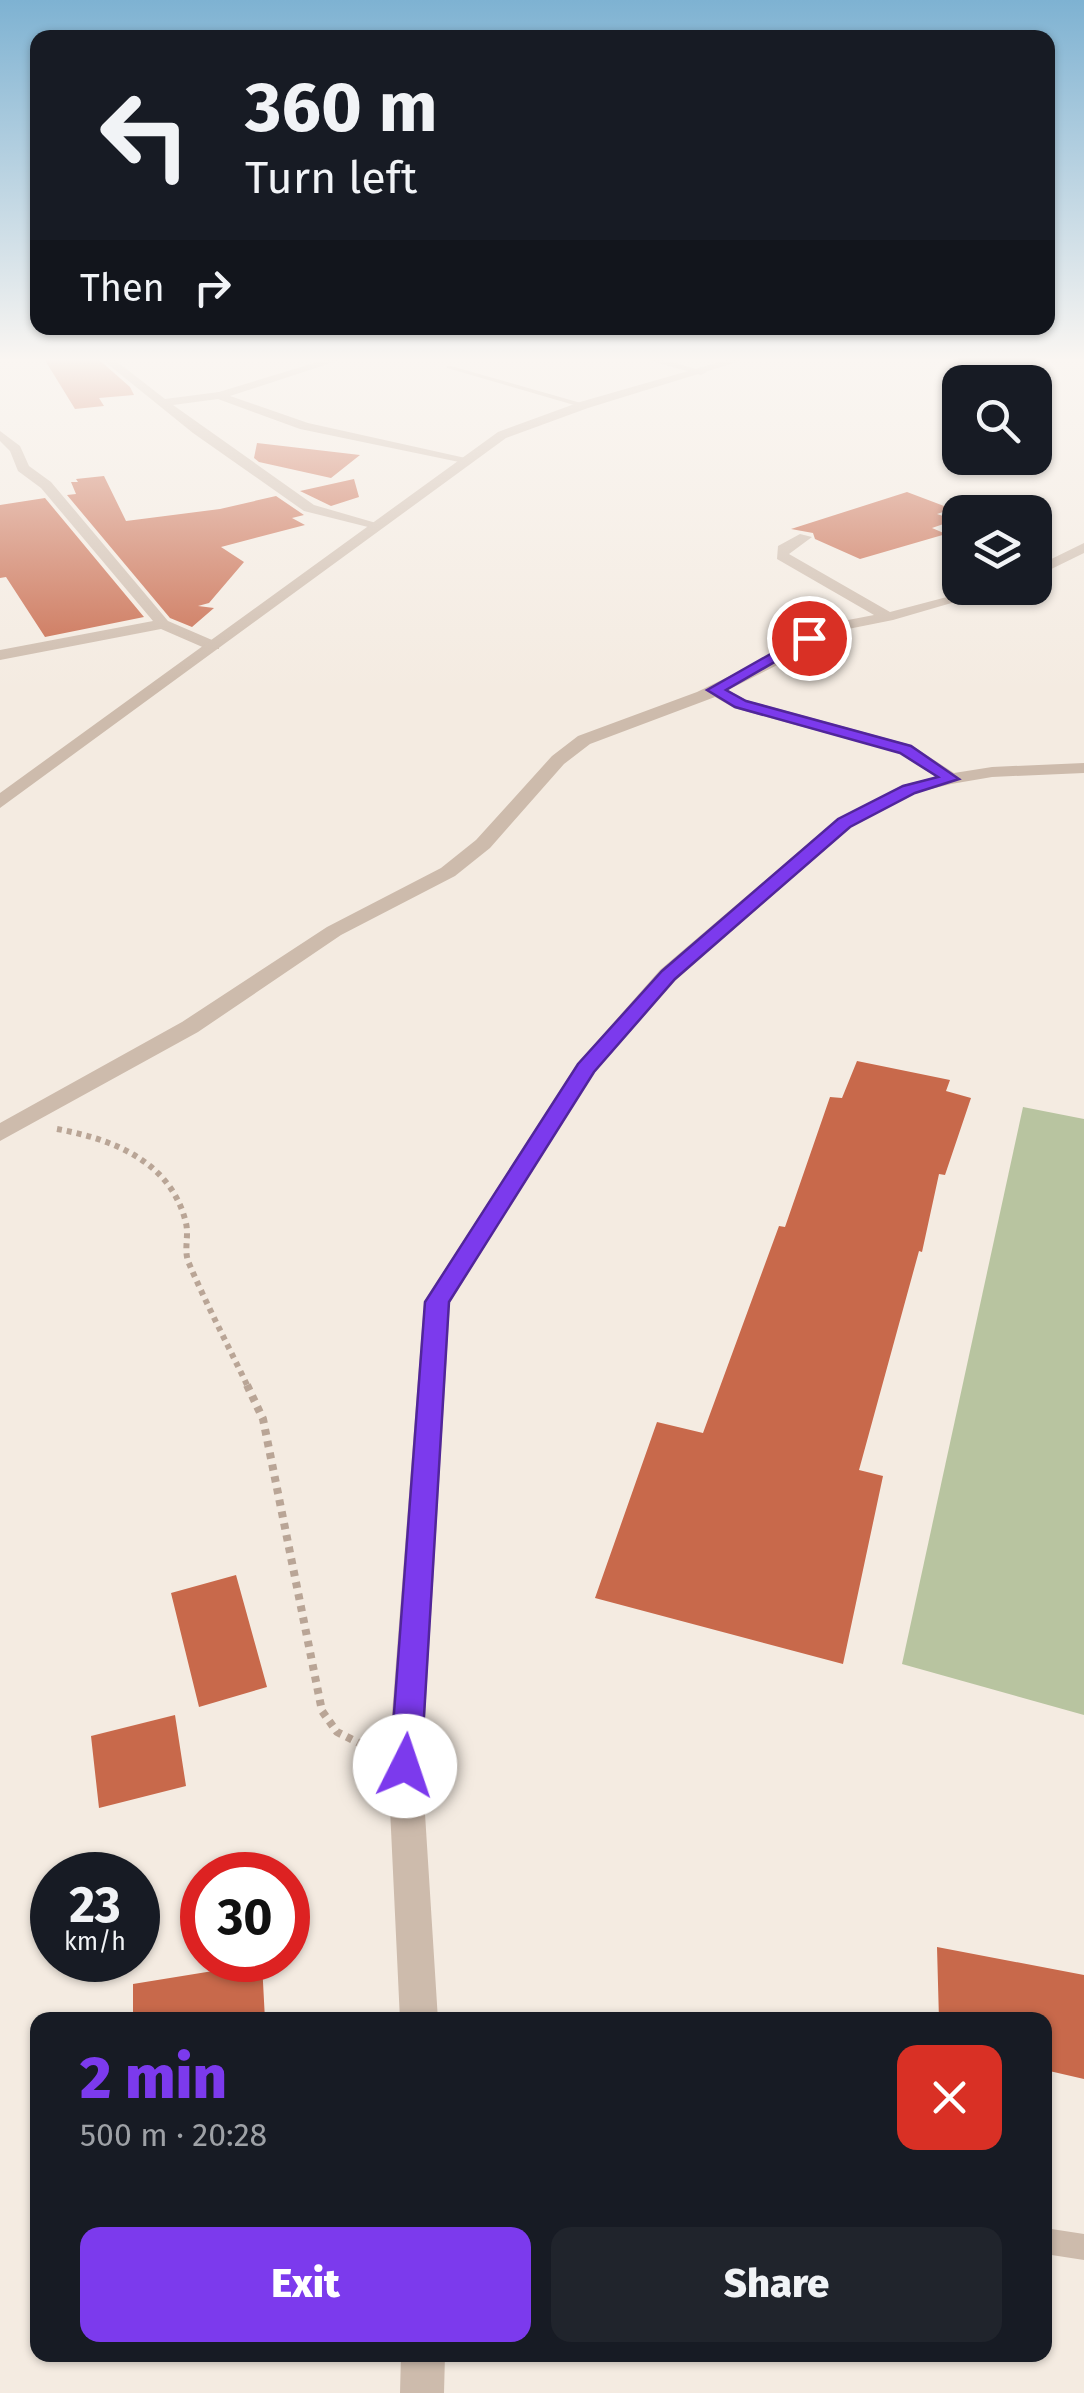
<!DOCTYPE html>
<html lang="en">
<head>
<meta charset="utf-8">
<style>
	:root { --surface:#171b24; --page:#20242c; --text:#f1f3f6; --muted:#9ea1a6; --accent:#7c3aed }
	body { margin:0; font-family:"Fira Sans",sans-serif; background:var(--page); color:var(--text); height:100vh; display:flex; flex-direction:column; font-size:38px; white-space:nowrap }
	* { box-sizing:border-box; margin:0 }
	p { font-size:32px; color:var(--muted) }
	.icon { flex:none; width:55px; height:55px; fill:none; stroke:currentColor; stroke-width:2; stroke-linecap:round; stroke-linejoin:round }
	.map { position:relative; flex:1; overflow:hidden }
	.panel { position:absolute; left:30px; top:2012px; width:1022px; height:350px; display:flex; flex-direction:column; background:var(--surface); border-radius:20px; box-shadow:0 2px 8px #0004 }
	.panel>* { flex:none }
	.hud { position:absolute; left:30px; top:30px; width:1025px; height:305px; border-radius:20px; box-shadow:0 2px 8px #0004; background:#171b24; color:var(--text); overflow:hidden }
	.tools { position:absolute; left:942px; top:365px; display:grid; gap:20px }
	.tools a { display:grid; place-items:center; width:110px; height:110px; border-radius:20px; background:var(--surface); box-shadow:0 2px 8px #0004; font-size:50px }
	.speed { position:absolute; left:30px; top:1852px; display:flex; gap:20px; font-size:50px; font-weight:700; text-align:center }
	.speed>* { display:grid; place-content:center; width:130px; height:130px; border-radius:50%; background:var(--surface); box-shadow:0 2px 8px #0004; line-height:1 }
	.speed small { font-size:25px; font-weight:400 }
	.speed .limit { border:15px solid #d22; background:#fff; color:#111 }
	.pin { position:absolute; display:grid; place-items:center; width:85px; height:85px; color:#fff; margin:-42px; border:5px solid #fff; border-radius:50%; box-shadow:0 2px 10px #0007 }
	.me { position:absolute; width:110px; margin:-55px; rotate:4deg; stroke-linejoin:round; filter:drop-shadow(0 0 8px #0008) }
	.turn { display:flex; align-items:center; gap:35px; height:210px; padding:0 50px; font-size:45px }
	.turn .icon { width:130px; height:130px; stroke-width:2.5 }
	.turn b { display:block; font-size:70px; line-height:85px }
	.then { display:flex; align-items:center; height:95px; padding:0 50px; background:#0003; gap:20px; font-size:38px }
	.round { display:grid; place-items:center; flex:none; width:105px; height:105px; border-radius:20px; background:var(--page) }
	.overview { display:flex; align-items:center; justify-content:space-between; height:170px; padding:0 50px }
	h1 { font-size:60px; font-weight:800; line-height:75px; color:var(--accent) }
	.button { display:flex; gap:20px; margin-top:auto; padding:20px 50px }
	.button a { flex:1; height:115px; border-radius:20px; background:var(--accent); color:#fff; font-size:40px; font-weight:800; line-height:115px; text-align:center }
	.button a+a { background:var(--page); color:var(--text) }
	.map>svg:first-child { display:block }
	.green { fill:#b8c4a0 }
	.building { fill:#c8694b }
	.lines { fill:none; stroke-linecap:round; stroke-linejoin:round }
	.path-far1 { stroke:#b9a596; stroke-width:6; stroke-dasharray:5 5; stroke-linecap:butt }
	.path { stroke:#b9a596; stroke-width:8; stroke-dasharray:6 6; stroke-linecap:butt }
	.service { fill:#cdbbac; fill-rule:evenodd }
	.minor { fill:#cdbbac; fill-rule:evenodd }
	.tertiary { fill:#cdbbac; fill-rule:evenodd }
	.route { fill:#7c3aed; stroke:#51269a; stroke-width:2.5 }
</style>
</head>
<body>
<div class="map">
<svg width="1084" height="2393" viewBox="0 0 1084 2393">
	<rect width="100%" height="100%" fill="#f4ebe1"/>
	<!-- green -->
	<path class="green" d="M1023,1107L1084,1119V1715L902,1664Z"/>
	<!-- building -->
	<path class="building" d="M43,357H96L130,387L134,395L99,398L104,406L75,409Z
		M257,443L360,455L331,478L259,462L254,458Z
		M104,476L126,521L220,509L276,496L304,515L292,518L305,525L221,547L244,562L209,603L198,606L214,608L192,627L170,618L67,495L76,494L71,482H78L76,479Z
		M354,479L359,497L331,506L300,491Z
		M907,492L952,509L937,514L955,520L932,528L946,534L860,559L815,539L813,533L791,529Z
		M45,498L144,617L45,637L6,577L0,578V505Z
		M857,1061L950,1080L946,1091L971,1098L945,1175L939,1174L922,1252L919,1251L859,1470L883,1476L843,1664L595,1598L657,1422L703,1433L779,1226L785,1227L830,1097L842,1098Z
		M236,1575L267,1687L199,1707L171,1593Z
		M175,1715L186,1786L99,1808L91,1736Z
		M937,1947L1084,1975V2079L1045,2070V2020H939Z
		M262,1963L265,2020H133V1984Z"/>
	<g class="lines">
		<!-- path-far1 -->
		<path class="path-far1" d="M57,1129C112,1139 171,1161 186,1223C189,1236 184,1249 188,1261C206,1304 228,1345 248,1387"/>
		<!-- path -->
		<path class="path" d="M247,1385L263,1419L322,1711L337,1732L377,1752"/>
		<!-- service -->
		<path class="service" d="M447,366H451L588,405L581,407L447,368Z
			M1045,2228L1084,2234V2260L1045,2254Z"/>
		<!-- minor -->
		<path class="minor" d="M99,357H111L165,399L219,392L334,357H349L230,396L308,423L470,459L464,463L300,429L218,399L173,405L314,505L383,525L376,529L304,511L193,433Z
			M637,357H654L707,372L701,375Z
			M0,431L20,446L29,466L51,482L168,621L219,643V649H207L161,629L0,660V650L153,621L41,488L18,471L10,451L0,441Z
			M800,534L812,537L789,554L890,612L981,588H1003L893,620L828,633L787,660L728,690L746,700L911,745L954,773L992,767L1084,763V773L992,777L951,784L915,793L851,827L676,980L594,1073L450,1302L422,1766L438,2020H400L388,1766L424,1302L577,1064L660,970L837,819L903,785L936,777L899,753L734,708L715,697L590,744L564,764L490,848L455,876L341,935L198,1032L0,1141V1123L182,1022L327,927L441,868L476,840L552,756L578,736L697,692L775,654L817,626L874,615L777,559L778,546Z
			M1084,543V553L1035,577V567Z
			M401,2355H445L444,2393H400Z"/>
		<!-- tertiary -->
		<path class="tertiary" d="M737,357H753L588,408L506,438L0,808V793L498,432L580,402Z"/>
	</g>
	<!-- sky -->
	<linearGradient id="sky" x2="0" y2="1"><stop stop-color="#7eb2d2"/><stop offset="0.52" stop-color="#faf6f2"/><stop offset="1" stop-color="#faf6f2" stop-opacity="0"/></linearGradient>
	<rect width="1084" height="692" fill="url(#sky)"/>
	<!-- route -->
	<path class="route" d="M804,635L816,638L726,690L746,701L911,746L959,779L915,793L850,827L675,979L594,1072L449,1302L421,1766L416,1776L405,1780L394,1776L390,1766L425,1302L578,1064L662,971L838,819L903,786L938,777L900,753L735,707L707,690Z"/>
</svg>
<div class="tools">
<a><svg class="icon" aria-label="search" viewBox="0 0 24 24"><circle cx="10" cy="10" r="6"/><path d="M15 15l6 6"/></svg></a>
<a><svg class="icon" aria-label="layers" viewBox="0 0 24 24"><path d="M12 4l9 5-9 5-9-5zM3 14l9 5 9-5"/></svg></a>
</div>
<div class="speed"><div>23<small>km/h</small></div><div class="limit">30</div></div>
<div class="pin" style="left:809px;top:638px;background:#d93025"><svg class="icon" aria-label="arrive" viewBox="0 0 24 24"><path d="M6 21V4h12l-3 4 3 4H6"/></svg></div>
<svg class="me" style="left:405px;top:1766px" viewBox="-20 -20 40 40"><circle r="19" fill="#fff"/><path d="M0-13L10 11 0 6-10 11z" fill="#7c3aed"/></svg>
<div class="hud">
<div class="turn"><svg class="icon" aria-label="left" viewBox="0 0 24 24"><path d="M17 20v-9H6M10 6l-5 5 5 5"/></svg><div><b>360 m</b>Turn left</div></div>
<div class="then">Then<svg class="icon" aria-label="right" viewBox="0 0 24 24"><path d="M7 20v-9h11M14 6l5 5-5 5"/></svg></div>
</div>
<section class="panel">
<div class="overview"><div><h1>2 min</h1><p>500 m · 20:28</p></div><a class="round" style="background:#d93025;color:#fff"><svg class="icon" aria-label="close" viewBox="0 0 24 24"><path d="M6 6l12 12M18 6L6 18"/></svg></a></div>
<div class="button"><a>Exit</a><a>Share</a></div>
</section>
</div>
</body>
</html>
